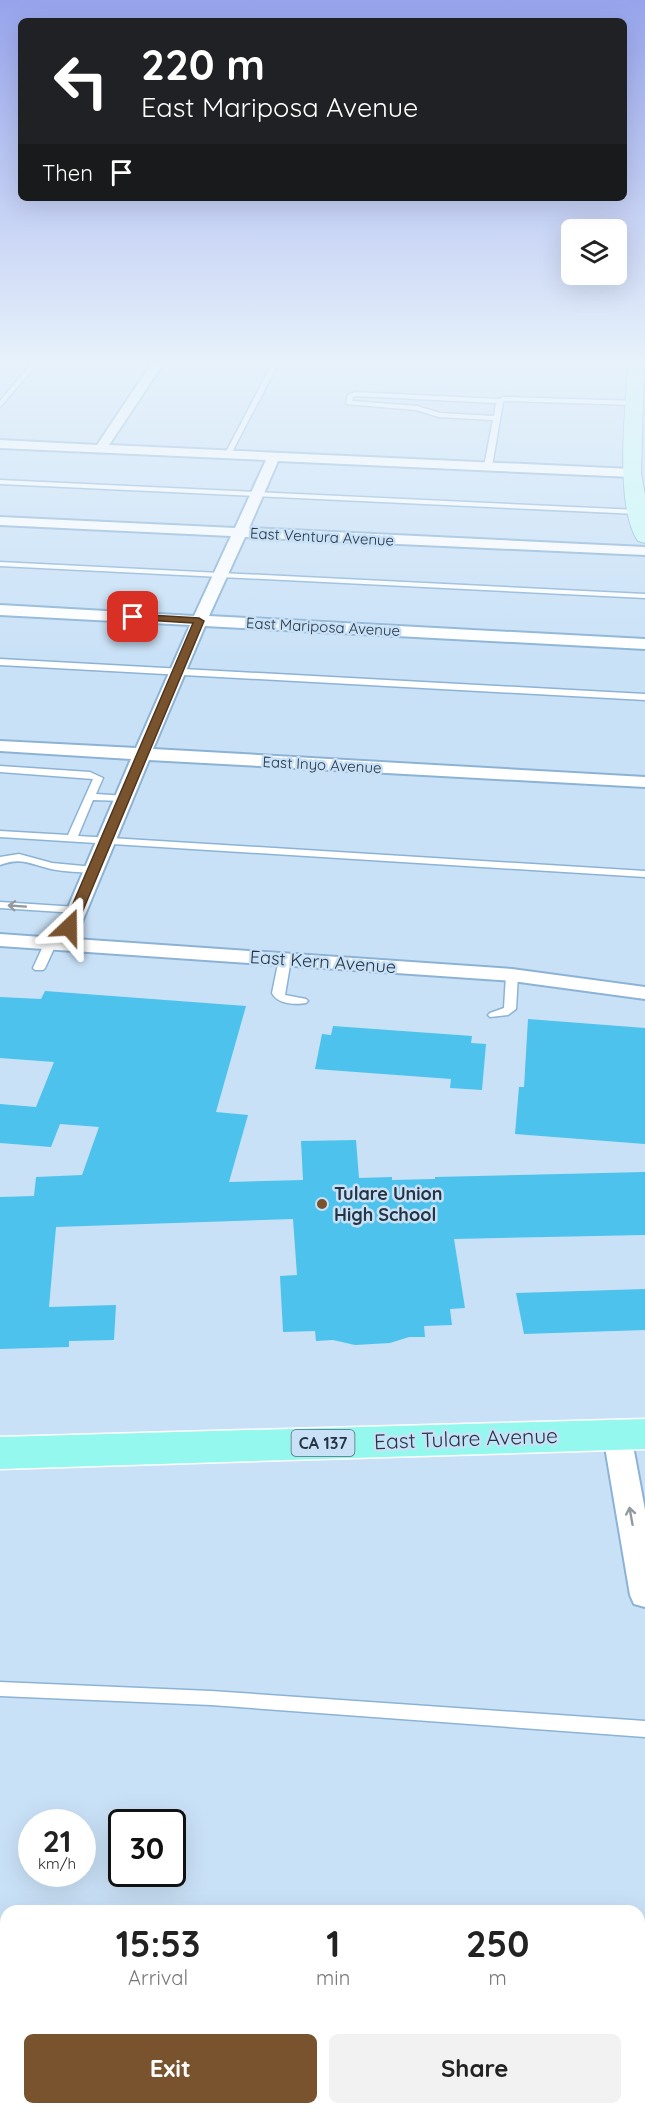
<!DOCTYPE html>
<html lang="en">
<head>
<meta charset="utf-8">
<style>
	:root { --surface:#fff; --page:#f2f2f2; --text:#222; --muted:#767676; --accent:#78532e }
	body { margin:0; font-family:Quicksand,sans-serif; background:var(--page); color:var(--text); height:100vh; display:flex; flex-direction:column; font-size:22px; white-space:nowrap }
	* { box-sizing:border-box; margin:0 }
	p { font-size:20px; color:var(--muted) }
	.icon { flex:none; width:33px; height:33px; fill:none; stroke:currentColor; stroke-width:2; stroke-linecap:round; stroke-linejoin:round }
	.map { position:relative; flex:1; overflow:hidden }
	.details { position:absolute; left:0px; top:1905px; width:645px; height:210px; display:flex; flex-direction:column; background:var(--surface); border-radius:18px 18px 0 0; box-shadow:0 6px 24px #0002 }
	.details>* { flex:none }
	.top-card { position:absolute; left:18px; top:18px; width:609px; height:183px; border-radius:9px; box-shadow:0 6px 24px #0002; background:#202124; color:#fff; overflow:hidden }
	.tools { position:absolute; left:561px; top:219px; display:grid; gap:12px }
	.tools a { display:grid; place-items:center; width:66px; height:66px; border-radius:9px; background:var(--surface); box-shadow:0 6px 24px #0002; font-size:30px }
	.speed { position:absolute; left:18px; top:1809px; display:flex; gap:12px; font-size:30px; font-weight:700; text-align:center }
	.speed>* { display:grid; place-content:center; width:78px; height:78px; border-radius:50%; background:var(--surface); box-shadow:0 6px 24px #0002; line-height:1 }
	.speed small { font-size:15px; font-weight:400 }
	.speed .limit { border:3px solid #111; border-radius:9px; background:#fff; color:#111 }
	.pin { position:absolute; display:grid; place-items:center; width:51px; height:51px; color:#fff; margin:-26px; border-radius:12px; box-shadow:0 3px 9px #0006 }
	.me { position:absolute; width:66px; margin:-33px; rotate:23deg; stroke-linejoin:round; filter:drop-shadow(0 0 4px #0008) }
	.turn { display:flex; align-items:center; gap:21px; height:126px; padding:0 24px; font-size:27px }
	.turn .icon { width:78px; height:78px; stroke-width:2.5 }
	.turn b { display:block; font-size:42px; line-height:51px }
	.then { display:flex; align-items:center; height:57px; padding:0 24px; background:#0003; gap:12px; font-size:22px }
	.eta { display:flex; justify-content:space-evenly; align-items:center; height:102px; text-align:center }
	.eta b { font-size:36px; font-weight:800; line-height:42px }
	.action { display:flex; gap:12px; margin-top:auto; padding:12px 24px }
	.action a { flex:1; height:69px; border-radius:9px; background:var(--accent); color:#fff; font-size:24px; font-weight:800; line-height:69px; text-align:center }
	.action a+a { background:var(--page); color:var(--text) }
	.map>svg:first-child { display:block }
	.building { fill:#4cc2ec }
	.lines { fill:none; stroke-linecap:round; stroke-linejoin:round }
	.lane-casing { stroke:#8cb3d5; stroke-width:3 }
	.street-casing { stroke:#8cb3d5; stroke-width:4 }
	.secondary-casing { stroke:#8cb3d5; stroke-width:2 }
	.primary-casing { stroke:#fff; stroke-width:3 }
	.lane { fill:#fff; fill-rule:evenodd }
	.street { fill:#fff; fill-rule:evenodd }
	.secondary { fill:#cafcf7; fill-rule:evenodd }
	.primary { fill:#94f8ee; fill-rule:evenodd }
	.oneway { stroke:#929aa0 }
	.route { fill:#78532e; stroke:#4e361e; stroke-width:1.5 }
	.poi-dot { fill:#78532e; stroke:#c9e1f7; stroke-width:2 }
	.labels { text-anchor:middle; stroke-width:5; stroke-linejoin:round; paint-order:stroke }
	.far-street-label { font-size:15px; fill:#243442; stroke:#c9e1f7 }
	.shield { fill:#c9e1f7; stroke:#566878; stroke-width:1.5 }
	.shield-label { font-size:16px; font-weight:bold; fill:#243442 }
	.street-label { font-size:18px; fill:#243442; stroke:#c9e1f7 }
	.poi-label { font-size:18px; font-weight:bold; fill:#243442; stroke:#c9e1f7; text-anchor:start }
	.near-street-label { font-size:21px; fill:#243442; stroke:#c9e1f7 }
</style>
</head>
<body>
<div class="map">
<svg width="645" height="2115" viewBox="0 0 645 2115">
	<rect width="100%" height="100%" fill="#c9e1f7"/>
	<!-- building -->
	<path class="building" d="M45,991L246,1006L216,1112L248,1115L229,1182L303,1180L301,1141L356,1140L359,1178L392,1177V1180L435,1179V1177L645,1172V1235L454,1239L465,1308L450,1309L452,1325L424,1326L425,1337H409L390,1343L355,1345L333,1340L316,1341L315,1331L283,1332L280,1276L297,1275L293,1219L56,1227L49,1307L116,1305L114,1340L69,1341V1347L0,1349V1197L34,1196L36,1177L82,1175L99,1127L60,1124L51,1147L0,1143V1104L36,1107L54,1062L0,1058V997L41,999Z
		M528,1019L645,1028V1144L515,1134L519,1087H524Z
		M333,1026L472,1036L471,1043L486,1044L482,1090L450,1088L451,1079L315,1069L322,1034L331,1035Z
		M645,1289V1330L524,1334L516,1293Z"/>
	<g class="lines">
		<!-- lane casing -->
		<g class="lane-casing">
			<path id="lane" d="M31,364H37L0,407V401Z
				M272,364H278L231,454L226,455L225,454Z
				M355,392L499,399L504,397L635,401L638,403L635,405L505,401L503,402L492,466L488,468L484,466L493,420L439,417L416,410L346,404L348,395ZM356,396L496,403L494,416L440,413L417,406L352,401L353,397Z
				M0,480L638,510L642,512L638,514L0,484Z
				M0,562L645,594V598L0,566Z
				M0,659L645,694V700L0,665Z
				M0,766L90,772L103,778L96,794L127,796V800L124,801L93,800L78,836L645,871V877L0,837V831L68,835L93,779L0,772Z
				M19,854L52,863L94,867L99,870L94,873C80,872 65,872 51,869C29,864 22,857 0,865V857Z
				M0,902L77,907L82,910L77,913L0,908Z
				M50,941L56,944L45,968L43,970H35L33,968L44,944Z
				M285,956L291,959L285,995L306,999L308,1001L306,1003C295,1005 277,1004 272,993L279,959Z
				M512,972L518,975L516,1009L508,1015L490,1017L488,1015L490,1013L504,1008L506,975Z
				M0,1682L211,1691L645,1721V1737L211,1705L0,1696Z"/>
		</g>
		<!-- street casing -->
		<g class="street-casing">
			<path id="street" d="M151,364H163L109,445L632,469L639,473L632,477L278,461L249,528L645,547V555L245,537L209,616L645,639V649L205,626L153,749L645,777V787L149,760L75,939L512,969L645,987V999L512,981L0,946V934L55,938L131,759L0,751V741L136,748L190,625L0,615V605L194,616L231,536L0,525V517L235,528L266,460L0,448V440L97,445Z
				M625,364H645V367H631Z
				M617,1424L627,1428L631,1435L645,1510V1607L634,1604L630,1595L603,1435L607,1428Z
				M0,1968L6,1969V2005L0,2004Z
				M639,2098L645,2101V2115H599L597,2109H639Z"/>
		</g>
		<!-- secondary casing -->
		<g class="secondary-casing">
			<path id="secondary" d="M628,364H644L641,473L645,495V543L638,541C614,507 626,406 628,364Z"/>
		</g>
		<!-- primary casing -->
		<g class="primary-casing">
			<path id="primary" d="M645,1419V1449L0,1469V1437Z"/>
		</g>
		<!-- lane -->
		<use href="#lane" class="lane"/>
		<!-- street -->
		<use href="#street" class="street"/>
		<!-- secondary -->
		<use href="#secondary" class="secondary"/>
		<!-- primary -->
		<use href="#primary" class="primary"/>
	</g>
	<!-- one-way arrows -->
	<defs><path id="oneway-shaft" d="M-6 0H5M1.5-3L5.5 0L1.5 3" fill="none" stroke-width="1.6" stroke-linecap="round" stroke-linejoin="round" transform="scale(1.5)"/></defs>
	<g class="oneway">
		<use href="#oneway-shaft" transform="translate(17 906) rotate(-176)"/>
		<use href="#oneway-shaft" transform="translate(631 1516) rotate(-100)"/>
	</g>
	<!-- sky -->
	<linearGradient id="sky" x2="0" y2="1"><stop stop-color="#97a4ec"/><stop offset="0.55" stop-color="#e7f2fb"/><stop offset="1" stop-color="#e7f2fb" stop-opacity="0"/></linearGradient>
	<rect width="645" height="660" fill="url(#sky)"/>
	<!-- route -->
	<path class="route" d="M133,614L199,618L204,621L76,927L69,931L63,927L193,623L129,619L128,617Z"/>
	<!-- markers -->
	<circle class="poi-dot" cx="322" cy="1204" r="6"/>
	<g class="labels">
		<!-- far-street labels -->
		<g class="far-street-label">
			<text transform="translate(322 537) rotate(3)" y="5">East Ventura Avenue</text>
			<text transform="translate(323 627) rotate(3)" y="5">East Mariposa Avenue</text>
			<text transform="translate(322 765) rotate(3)" y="5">East Inyo Avenue</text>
		</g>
		<!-- shield labels -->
		<rect class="shield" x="291.5" y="1430" width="63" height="26" rx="4.5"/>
		<g class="shield-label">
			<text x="323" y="1449">CA 137</text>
		</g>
		<!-- street labels -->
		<g class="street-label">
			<text transform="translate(323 962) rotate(4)" y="6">East Kern Avenue</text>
		</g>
		<!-- poi labels -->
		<g class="poi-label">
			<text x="334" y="1200">Tulare Union<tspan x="334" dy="21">High School</tspan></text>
		</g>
		<!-- near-street labels -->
		<g class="near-street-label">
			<text transform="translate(466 1439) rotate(-2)" y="7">East Tulare Avenue</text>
		</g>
	</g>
</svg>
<div class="tools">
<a><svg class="icon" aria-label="layers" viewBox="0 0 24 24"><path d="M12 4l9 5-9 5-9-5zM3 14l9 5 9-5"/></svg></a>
</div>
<div class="speed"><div>21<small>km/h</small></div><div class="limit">30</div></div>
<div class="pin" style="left:133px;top:617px;background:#d93025"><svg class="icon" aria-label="arrive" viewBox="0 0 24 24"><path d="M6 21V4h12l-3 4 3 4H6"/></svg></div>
<svg class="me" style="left:69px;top:927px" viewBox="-20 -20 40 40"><path d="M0-17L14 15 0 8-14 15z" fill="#78532e" stroke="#fff" stroke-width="4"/></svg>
<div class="top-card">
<div class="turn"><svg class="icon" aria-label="left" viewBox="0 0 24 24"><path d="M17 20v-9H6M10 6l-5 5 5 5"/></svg><div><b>220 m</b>East Mariposa Avenue</div></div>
<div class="then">Then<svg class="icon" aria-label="arrive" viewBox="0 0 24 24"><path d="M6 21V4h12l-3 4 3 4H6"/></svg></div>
</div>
<section class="details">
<div class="eta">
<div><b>15:53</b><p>Arrival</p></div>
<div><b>1</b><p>min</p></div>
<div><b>250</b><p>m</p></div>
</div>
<div class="action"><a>Exit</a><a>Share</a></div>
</section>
</div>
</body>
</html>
